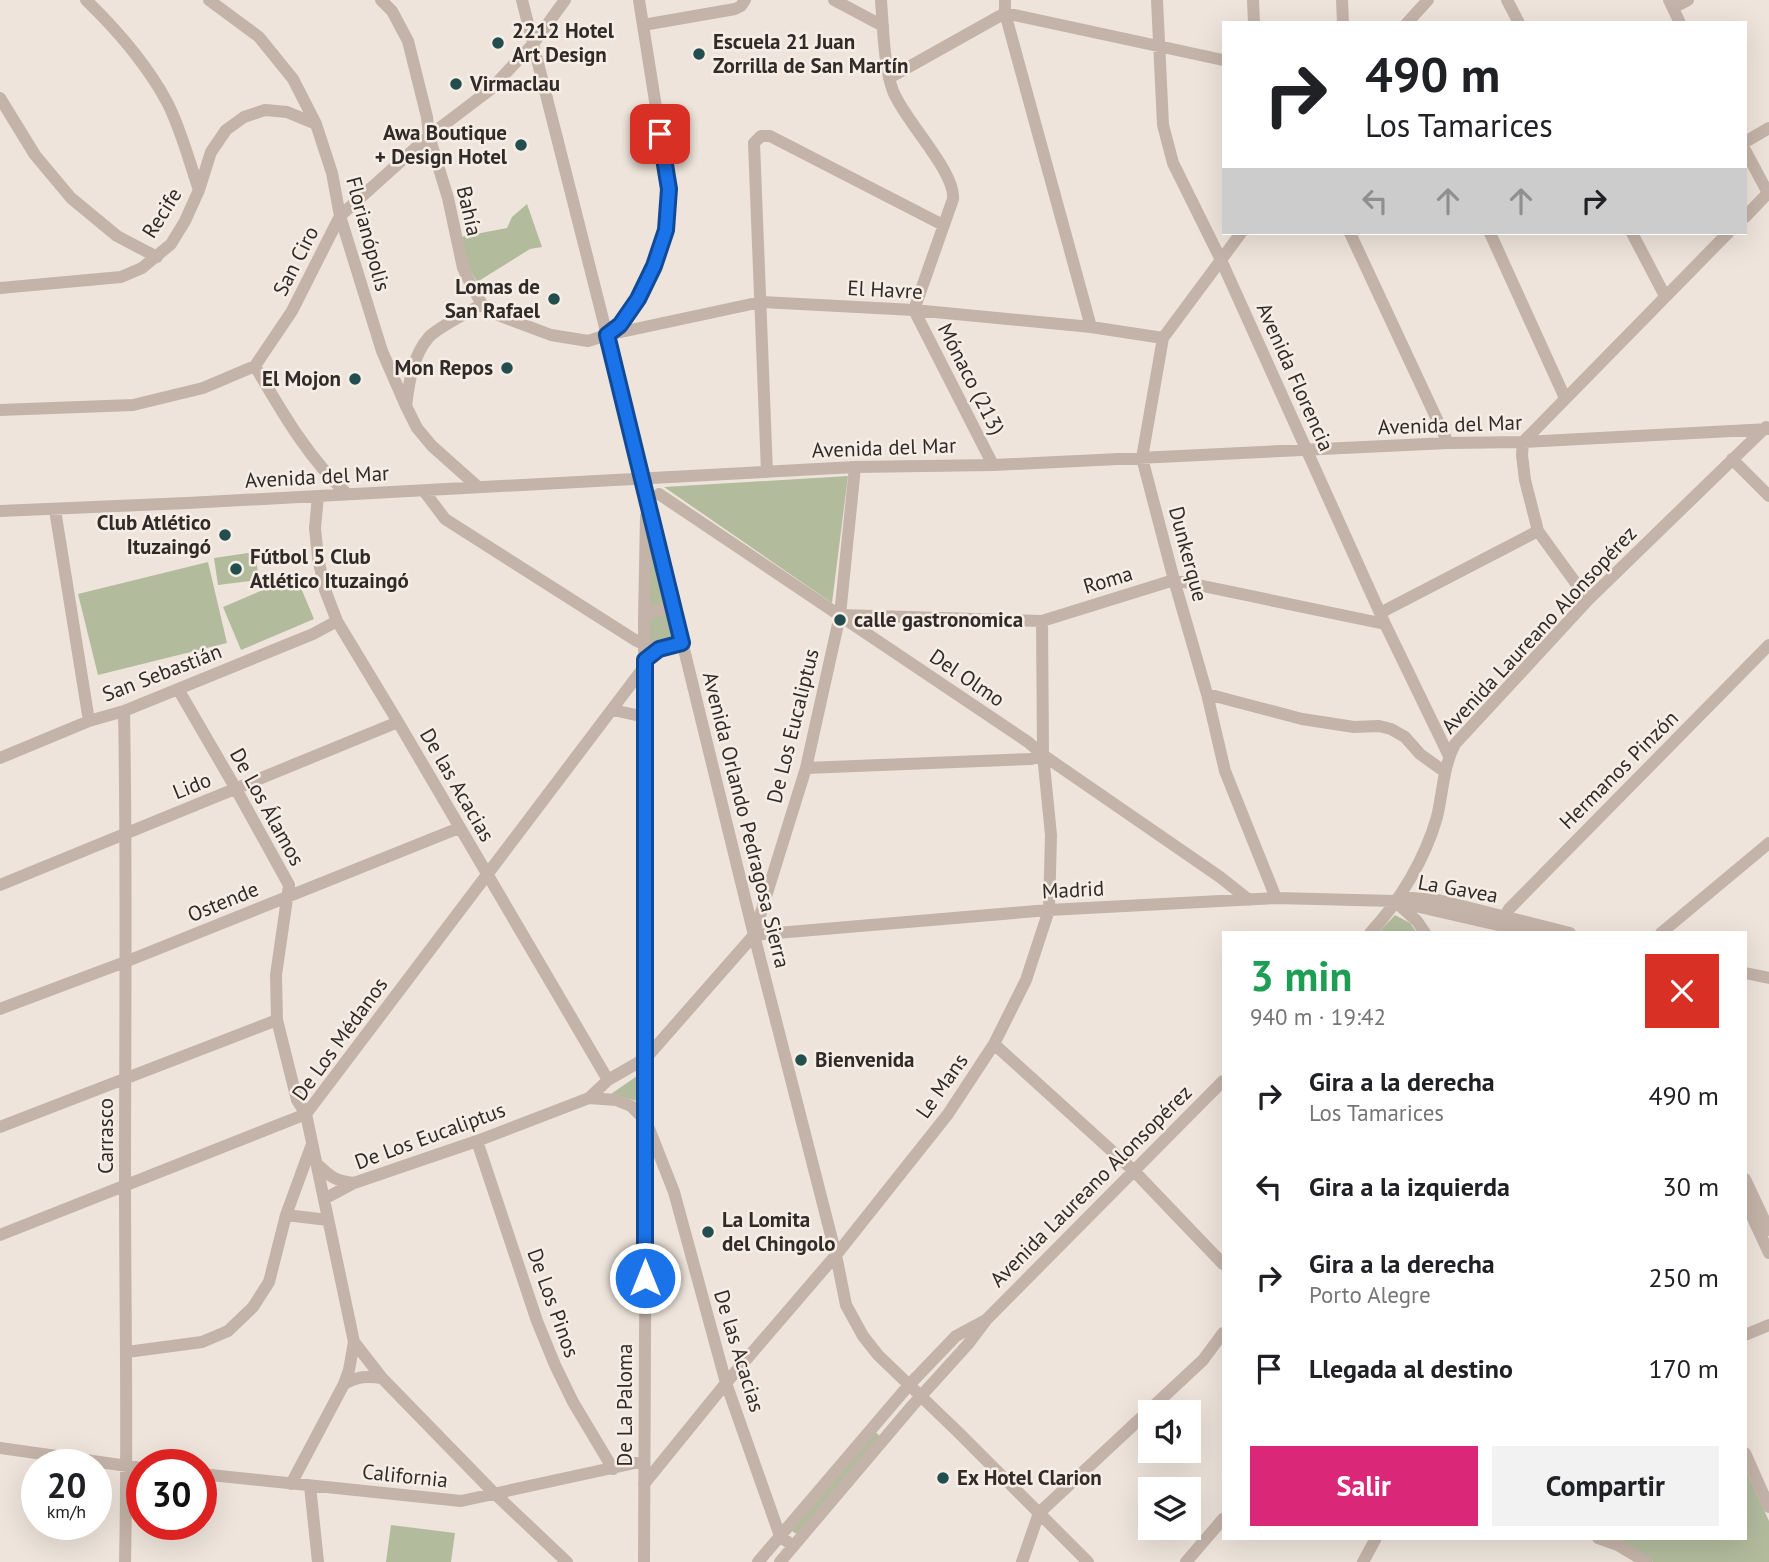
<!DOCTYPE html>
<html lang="es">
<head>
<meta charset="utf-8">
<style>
	:root { --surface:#fff; --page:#f2f2f2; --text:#202124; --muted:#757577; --accent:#db2777 }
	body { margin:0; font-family:"PT Sans",sans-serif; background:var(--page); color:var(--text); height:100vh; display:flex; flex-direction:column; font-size:26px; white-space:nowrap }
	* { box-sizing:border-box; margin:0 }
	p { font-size:23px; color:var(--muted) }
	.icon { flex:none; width:38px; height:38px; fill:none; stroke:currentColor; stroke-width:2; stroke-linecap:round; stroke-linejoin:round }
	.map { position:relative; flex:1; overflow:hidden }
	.side { position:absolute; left:1222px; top:931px; width:525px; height:609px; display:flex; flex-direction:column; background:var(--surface); border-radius:0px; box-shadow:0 7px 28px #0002 }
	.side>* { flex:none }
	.hud { position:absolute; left:1222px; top:21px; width:525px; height:214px; border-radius:0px; box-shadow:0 7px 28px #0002; background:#fff; color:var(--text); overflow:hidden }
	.fabs { position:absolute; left:1138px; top:1400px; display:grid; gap:14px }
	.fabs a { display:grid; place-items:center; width:63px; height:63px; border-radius:0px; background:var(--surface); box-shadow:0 7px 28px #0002; font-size:35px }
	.speed { position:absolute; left:21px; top:1449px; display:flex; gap:14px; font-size:35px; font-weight:700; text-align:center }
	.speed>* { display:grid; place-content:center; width:91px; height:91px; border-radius:50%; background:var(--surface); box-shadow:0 7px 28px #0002; line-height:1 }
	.speed small { font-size:18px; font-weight:400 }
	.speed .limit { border:10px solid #d22; background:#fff; color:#111 }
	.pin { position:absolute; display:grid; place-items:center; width:60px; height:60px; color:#fff; margin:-30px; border-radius:14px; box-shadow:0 4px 10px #0006 }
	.me { position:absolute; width:77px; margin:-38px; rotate:0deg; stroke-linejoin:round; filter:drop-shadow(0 0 5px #0008) }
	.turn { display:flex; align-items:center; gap:24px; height:147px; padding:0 28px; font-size:32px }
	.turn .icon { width:91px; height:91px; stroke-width:2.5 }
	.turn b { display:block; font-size:49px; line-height:60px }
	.lanes { display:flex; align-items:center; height:66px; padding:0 28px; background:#0003; justify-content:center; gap:35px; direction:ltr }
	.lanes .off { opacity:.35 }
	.round { display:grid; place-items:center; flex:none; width:74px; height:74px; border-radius:0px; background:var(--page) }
	.overview { display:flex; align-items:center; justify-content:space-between; height:119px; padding:0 28px }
	h1 { font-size:42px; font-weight:700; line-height:52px; color:#1e9e55 }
	.button { display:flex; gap:14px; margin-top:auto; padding:14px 28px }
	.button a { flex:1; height:80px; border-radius:0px; background:var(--accent); color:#fff; font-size:28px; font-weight:700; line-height:80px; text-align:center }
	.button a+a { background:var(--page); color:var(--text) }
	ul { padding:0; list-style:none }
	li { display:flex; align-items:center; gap:21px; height:91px; padding:0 28px }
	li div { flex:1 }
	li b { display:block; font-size:26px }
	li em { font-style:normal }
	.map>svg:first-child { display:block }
	.green { fill:#b3bb9d }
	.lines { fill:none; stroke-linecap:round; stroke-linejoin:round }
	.minor { stroke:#c4b3a8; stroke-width:12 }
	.route-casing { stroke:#114b97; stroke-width:18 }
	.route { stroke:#1a73e8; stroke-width:12 }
	.poi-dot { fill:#224e4e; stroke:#f6eee6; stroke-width:2.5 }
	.labels { text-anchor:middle; stroke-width:5; stroke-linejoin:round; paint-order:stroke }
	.poi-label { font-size:21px; font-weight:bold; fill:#322a27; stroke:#f6eee6; text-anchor:start }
	.street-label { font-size:21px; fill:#322a27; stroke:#f6eee6 }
</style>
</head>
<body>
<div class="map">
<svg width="1769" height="1562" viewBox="0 0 1769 1562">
	<rect width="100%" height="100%" fill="#eee4db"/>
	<!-- green -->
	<path class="green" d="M527,204L542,247L530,249L477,282L469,268L460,237L507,228L512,217Z
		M848,476L832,603L664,487Z
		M650,531L677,638L649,643Z
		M255,552L259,580L218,585L214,558Z
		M208,562L227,643L98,675L78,594Z
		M296,576L314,619L241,650L223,607Z
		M1395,915L1410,923L1417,933H1378Z
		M637,1076V1101L611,1094Z
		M875,1432L879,1435L878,1438L799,1533H794L792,1530Z
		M1745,1468L1769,1521V1562H1653L1611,1538H1745Z
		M391,1525L455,1533L451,1562H386Z"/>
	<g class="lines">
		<!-- minor -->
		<path class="minor" d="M86,0C117,30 146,63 167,102C181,129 189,161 199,190
			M209,0L259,37L293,79L316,124L332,173L340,216L382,351L406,406L417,428L432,446L478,487
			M381,0L392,11L408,41L427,117L429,136L448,198L463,268L472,287L482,304L495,314L551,335L588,341L607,335L761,302L914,310L1091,327L1163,338
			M522,0L607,335L754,935L836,1255L846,1305L863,1336L878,1355L958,1432L1088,1562
			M834,0L883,26
			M881,0C883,26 884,68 893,91C904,120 956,172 953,199L914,310L993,465
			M1005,0V13L1091,327
			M1157,0L1163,125L1173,163L1221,260L1385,624L1449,756
			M1253,0L1254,23
			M1342,0L1343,23
			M1507,0L1519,23
			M1669,0L1680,23
			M1673,8L1688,0
			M1407,23L1428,0
			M643,25L735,9L741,6L745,0
			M889,78L1005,13L1223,60
			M0,98L35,155L71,198L117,236L157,257
			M1745,142L1769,128
			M1745,150L1769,195
			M1745,217L1768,193
			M1241,233L1163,338L1142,458L1174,580L1207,694L1225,771L1276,898
			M1350,233L1448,443
			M1490,233L1565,398
			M1632,233L1665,296
			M0,288L121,277L142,268L171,244L185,221L199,190L211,152L226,130L244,117L265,110L287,112L316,124
			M610,333C636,313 661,259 666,227C668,215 668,202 669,189L639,0
			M255,366C282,412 308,458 347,494
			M406,406C409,382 413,355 429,337C438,327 469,312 482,304
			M0,410L133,405L203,388L255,366L292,311L340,216L429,136L491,89L533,44L565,0
			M1732,459L1769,496
			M767,472L754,143L761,136H770L943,225
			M424,491L445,519L635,640C656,650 659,649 682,643
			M659,494L1028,742L1043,755L1220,877L1249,900
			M318,496L315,528L318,558L325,590L337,621L398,722L608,1080
			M55,510L89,721
			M0,511L187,503L855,467L993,465L1448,443L1523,442L1769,429
			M1588,600L1538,531L1525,480L1522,455L1523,442L1728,233
			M1380,613L1538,531
			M840,615L1042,621L1174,580L1385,624
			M644,620C653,609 662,607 674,613
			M1207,694L1302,719L1354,727L1379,726L1391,729L1405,737L1420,754L1445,772
			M613,710L645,717
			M124,711C127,868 125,1025 125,1181C125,1308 128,1435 125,1562
			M0,758L89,721L124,711L313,634L337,621
			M806,768L1031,759L1043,755
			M0,885L398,722
			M1402,903L1533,933
			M1398,904L1417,921L1425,933
			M1503,926L1505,916L1509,909L1769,645
			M1370,933C1400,901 1425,859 1437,817C1443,792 1443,767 1455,744L1588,600L1766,427
			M1661,933L1769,843
			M754,935L1049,910L1276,898L1395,901L1412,898L1438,900L1570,933
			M1745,973L1769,978
			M0,1009L125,962L459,828
			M994,1044L1134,1171L1223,1264
			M589,1098L616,1100L631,1106L646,1121L674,1192L726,1383L780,1536L793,1546
			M0,1127L277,1020
			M477,1141L537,1321L555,1365L573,1402L613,1469
			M316,1163C330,1176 334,1181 354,1183
			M1745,1179L1769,1230
			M324,1199L354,1183L477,1141L589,1098L608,1080L646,1058L754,935L806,768L840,615L855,467
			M1745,1201L1769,1253
			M286,1215L328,1220
			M0,1235L306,1114L297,1100L277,1020L276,975L289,885L236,789L178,689
			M1745,1335L1769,1325
			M354,1342L382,1378L494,1493L567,1562
			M127,1352L202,1342L228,1331L253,1307L269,1282L286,1215L312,1144
			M344,1384C358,1376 367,1376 382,1378
			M0,1448L142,1468
			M1745,1453L1769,1507
			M201,1474L461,1501L644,1461
			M291,1484L344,1384L349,1370L354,1342L306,1114L644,667
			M644,1484L726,1383L836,1255L948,1114L994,1044L1026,980L1049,910L1051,835L1043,755L1042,621
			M310,1486L318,1562
			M1598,1538L1618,1545L1646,1562
			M644,1562L646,1121L644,620L646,516
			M758,1562L909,1385L956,1336L984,1321
			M780,1562L912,1406L969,1343L987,1319L1223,1081
			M1022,1562L1039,1513L1203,1360L1223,1333
			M1186,1562L1223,1519
			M1363,1562L1376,1538"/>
	</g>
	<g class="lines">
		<!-- route casing -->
		<g class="route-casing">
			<path id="route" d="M645,1278V660L659,649L682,643L607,335L620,325L638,299L654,266L666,230L669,189L660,134"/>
		</g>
		<!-- route -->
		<use href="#route" class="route"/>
	</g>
	<!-- markers -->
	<g class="poi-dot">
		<circle cx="498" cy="43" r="7"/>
		<circle cx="699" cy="54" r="7"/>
		<circle cx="456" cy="84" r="7"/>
		<circle cx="521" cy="145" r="7"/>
		<circle cx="554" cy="299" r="7"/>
		<circle cx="507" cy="368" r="7"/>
		<circle cx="355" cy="379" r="7"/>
		<circle cx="225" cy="535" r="7"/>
		<circle cx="236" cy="569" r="7"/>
		<circle cx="840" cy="620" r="7"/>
		<circle cx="801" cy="1060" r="7"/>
		<circle cx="708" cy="1232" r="7"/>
		<circle cx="943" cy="1478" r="7"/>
	</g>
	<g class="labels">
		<!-- poi labels -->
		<g class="poi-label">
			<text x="512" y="38">2212 Hotel<tspan x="512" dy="24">Art Design</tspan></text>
			<text x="713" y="49">Escuela 21 Juan<tspan x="713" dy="24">Zorrilla de San Martín</tspan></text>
			<text x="470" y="91">Virmaclau</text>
			<text x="507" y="140" text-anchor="end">Awa Boutique<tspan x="507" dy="24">+ Design Hotel</tspan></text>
			<text x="540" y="294" text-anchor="end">Lomas de<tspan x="540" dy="24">San Rafael</tspan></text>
			<text x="493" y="375" text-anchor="end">Mon Repos</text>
			<text x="341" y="386" text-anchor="end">El Mojon</text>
			<text x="211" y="530" text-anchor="end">Club Atlético<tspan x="211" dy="24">Ituzaingó</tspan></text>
			<text x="250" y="564">Fútbol 5 Club<tspan x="250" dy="24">Atlético Ituzaingó</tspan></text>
			<text x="854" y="627">calle gastronomica</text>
			<text x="815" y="1067">Bienvenida</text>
			<text x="722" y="1227">La Lomita<tspan x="722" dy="24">del Chingolo</tspan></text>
			<text x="957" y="1485">Ex Hotel Clarion</text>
		</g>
		<!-- street labels -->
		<g class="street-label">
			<text transform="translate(469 211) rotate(77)" y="7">Bahía</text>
			<text transform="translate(162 213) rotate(-58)" y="7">Recife</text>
			<text transform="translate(368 234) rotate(75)" y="7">Florianópolis</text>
			<text transform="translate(296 261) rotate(-63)" y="7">San Ciro</text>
			<text transform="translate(885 290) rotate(3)" y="7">El Havre</text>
			<text transform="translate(1295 377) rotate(66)" y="7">Avenida Florencia</text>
			<text transform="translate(971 379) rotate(63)" y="7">Mónaco (213)</text>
			<text transform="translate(1450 425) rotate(-2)" y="7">Avenida del Mar</text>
			<text transform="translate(884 448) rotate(-2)" y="7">Avenida del Mar</text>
			<text transform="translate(317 477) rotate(-3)" y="7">Avenida del Mar</text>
			<text transform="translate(1188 554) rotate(75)" y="7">Dunkerque</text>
			<text transform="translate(1108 580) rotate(-17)" y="7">Roma</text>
			<text transform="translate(1539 630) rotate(-47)" y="7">Avenida Laureano Alonsopérez</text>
			<text transform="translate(162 673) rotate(-21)" y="7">San Sebastián</text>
			<text transform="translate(967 678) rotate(34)" y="7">Del Olmo</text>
			<text transform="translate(793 726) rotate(-76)" y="7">De Los Eucaliptus</text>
			<text transform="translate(1619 770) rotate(-45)" y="7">Hermanos Pinzón</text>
			<text transform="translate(457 785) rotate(60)" y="7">De las Acacias</text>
			<text transform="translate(192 786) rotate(-22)" y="7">Lido</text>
			<text transform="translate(267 807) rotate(61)" y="7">De Los Álamos</text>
			<text transform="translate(746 820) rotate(76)" y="7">Avenida Orlando Pedragosa Sierra</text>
			<text transform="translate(1458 889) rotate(10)" y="7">La Gavea</text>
			<text transform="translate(1073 890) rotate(-3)" y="7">Madrid</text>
			<text transform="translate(223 902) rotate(-22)" y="7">Ostende</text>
			<text transform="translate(340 1039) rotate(-54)" y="7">De Los Médanos</text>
			<text transform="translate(942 1086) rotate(-55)" y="7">Le Mans</text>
			<text transform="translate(106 1136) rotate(-90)" y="7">Carrasco</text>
			<text transform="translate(430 1136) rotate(-20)" y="7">De Los Eucaliptus</text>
			<text transform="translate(1091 1186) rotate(-45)" y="7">Avenida Laureano Alonsopérez</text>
			<text transform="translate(553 1303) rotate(70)" y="7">De Los Pinos</text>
			<text transform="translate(739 1351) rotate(73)" y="7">De las Acacias</text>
			<text transform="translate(625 1405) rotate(-90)" y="7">De La Paloma</text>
			<text transform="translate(405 1476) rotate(6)" y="7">California</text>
		</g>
	</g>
</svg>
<div class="fabs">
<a><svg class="icon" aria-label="sound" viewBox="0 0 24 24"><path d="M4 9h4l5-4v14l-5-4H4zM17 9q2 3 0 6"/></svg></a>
<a><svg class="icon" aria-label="layers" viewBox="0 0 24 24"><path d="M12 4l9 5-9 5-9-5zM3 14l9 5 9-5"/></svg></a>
</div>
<div class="speed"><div>20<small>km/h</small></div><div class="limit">30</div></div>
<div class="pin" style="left:660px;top:134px;background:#d93025"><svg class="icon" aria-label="arrive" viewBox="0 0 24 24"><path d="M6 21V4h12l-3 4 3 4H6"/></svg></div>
<svg class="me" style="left:645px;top:1278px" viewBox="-20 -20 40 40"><circle r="17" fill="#1a73e8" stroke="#fff" stroke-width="3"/><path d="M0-11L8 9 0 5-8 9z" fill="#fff"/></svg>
<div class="hud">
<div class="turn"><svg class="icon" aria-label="right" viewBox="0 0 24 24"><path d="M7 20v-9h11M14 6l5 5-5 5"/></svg><div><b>490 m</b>Los Tamarices</div></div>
<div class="lanes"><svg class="icon off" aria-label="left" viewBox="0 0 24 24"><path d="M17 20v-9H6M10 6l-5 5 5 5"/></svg><svg class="icon off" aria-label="ahead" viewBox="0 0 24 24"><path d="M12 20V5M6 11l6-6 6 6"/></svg><svg class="icon off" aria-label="ahead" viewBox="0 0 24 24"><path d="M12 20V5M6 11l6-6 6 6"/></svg><svg class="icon" aria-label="right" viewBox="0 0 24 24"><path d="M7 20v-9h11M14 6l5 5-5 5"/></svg></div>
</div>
<section class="side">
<div class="overview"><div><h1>3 min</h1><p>940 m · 19:42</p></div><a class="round" style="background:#d93025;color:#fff"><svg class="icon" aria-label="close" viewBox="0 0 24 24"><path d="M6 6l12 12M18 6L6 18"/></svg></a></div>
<ul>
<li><svg class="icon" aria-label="right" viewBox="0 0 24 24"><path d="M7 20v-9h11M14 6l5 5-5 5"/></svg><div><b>Gira a la derecha</b><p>Los Tamarices</p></div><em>490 m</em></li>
<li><svg class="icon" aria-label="left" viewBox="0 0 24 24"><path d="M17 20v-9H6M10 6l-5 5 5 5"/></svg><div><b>Gira a la izquierda</b></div><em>30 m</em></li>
<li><svg class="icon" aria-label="right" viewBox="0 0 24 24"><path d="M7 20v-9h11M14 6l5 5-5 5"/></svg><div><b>Gira a la derecha</b><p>Porto Alegre</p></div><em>250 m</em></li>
<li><svg class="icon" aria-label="arrive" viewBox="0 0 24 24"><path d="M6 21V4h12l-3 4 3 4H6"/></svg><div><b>Llegada al destino</b></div><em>170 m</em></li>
</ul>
<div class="button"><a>Salir</a><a>Compartir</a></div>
</section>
</div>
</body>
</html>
